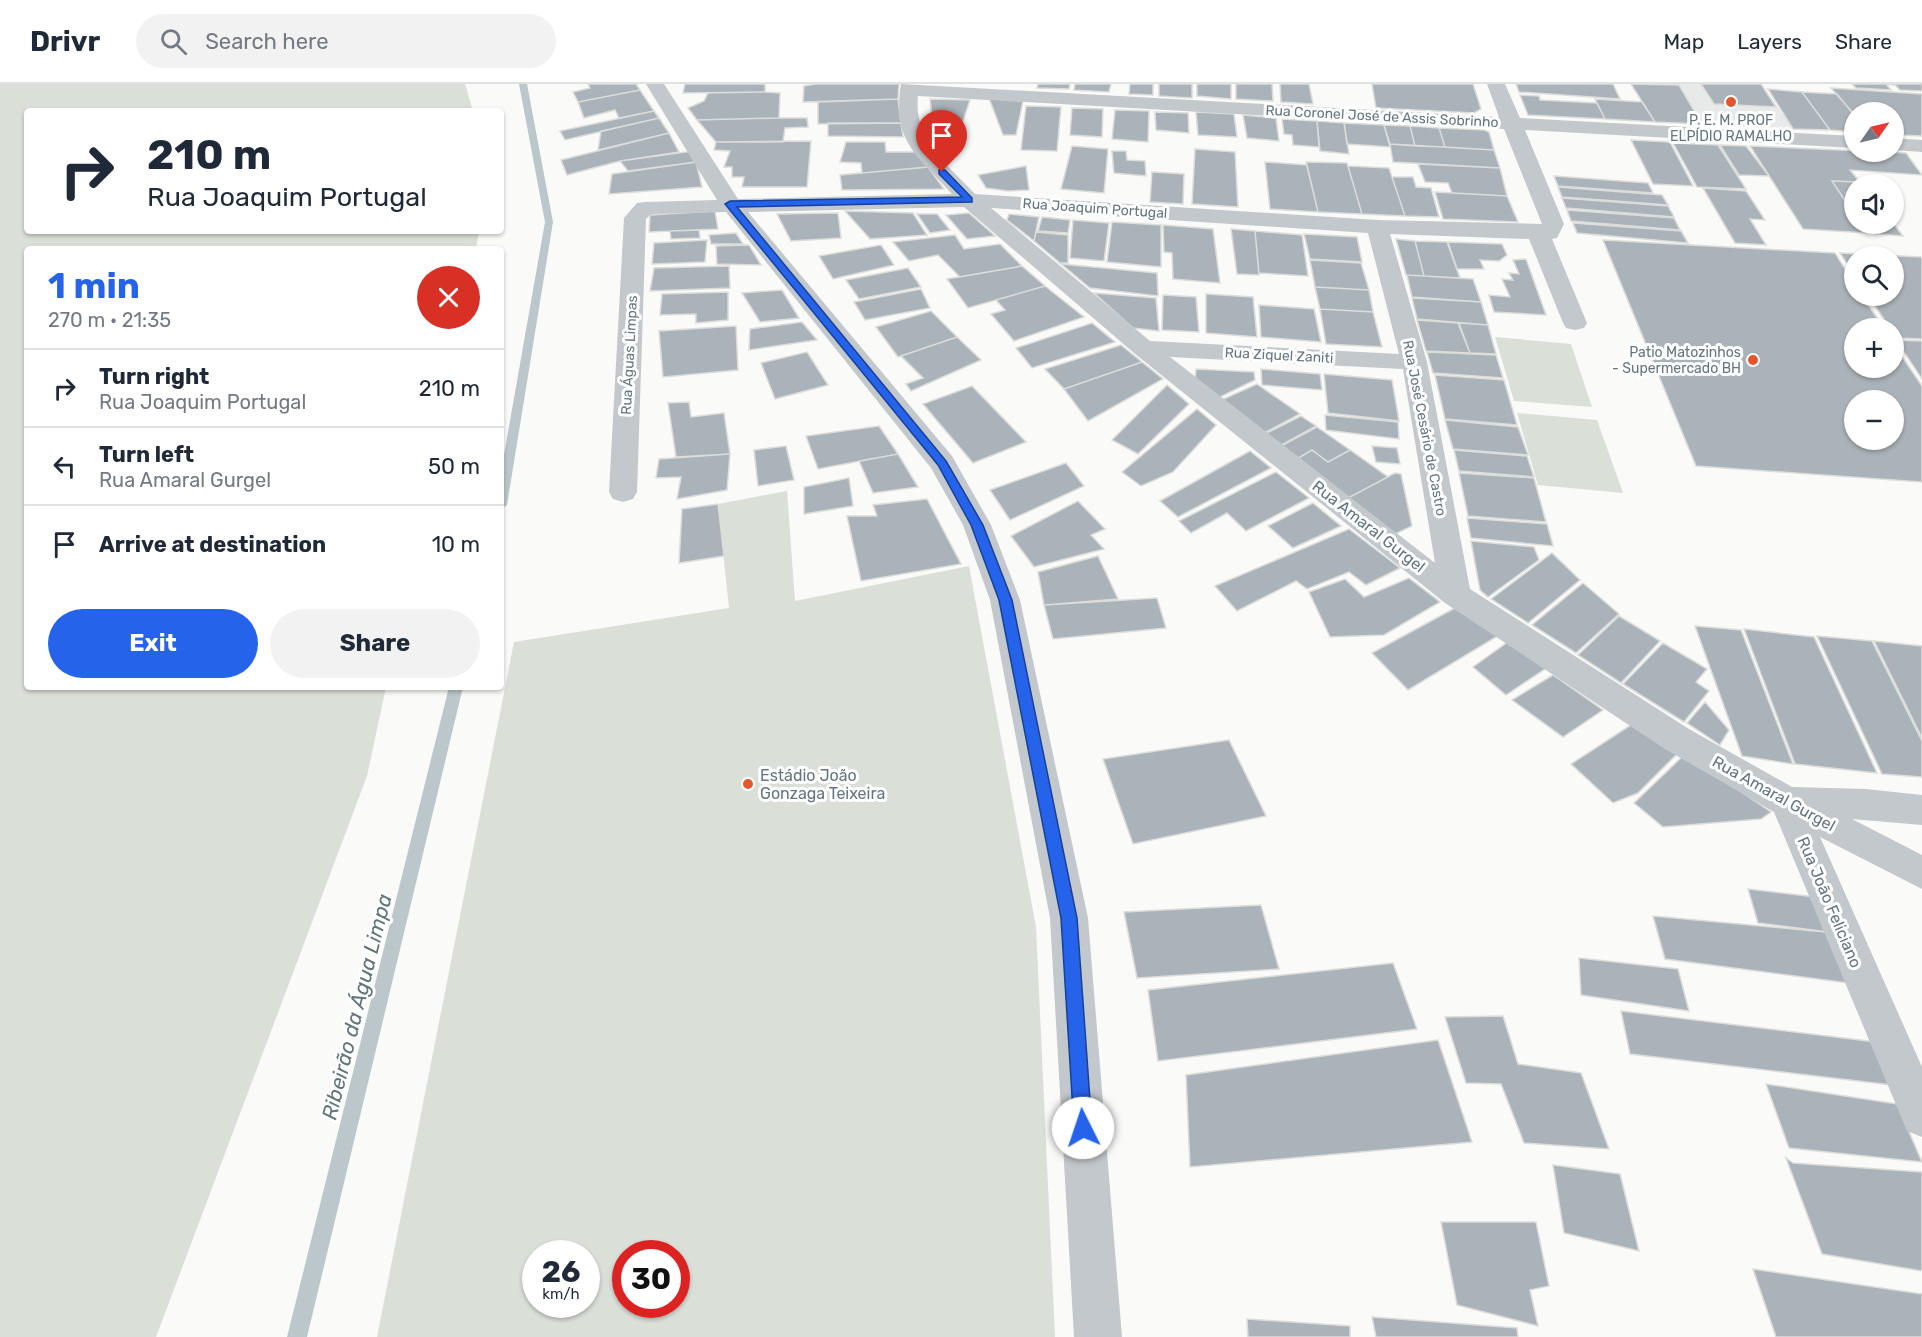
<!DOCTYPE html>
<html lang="en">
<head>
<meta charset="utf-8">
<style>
	:root { --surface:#fff; --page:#f2f2f3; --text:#1f2937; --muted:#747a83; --line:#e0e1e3; --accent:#2563eb }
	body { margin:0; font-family:Rubik,sans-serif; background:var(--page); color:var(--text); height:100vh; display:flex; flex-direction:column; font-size:22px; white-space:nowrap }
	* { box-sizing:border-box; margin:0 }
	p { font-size:20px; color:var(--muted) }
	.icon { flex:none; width:33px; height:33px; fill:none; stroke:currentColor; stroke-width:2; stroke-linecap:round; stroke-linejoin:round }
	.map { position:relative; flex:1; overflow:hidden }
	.drawer { position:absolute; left:24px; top:162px; width:480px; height:444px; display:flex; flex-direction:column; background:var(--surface); border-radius:6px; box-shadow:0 2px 4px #0004 }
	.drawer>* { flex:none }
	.hud { position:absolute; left:24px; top:24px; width:480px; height:126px; border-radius:6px; box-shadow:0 2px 4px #0004; background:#fff; color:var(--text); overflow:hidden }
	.needle { width:39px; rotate:56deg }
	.controls { position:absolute; left:1844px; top:18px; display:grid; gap:12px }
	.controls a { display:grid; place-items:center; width:60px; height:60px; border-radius:50%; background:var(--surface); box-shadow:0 2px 4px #0004; font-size:30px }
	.speed { position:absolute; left:522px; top:1156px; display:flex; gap:12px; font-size:30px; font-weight:700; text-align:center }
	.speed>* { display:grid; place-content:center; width:78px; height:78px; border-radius:50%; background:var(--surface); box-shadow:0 2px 4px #0004; line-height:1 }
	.speed small { font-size:15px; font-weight:400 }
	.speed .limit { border:9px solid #d22; background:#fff; color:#111 }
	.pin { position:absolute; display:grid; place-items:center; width:51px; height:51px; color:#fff; margin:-62px -26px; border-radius:50% 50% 50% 0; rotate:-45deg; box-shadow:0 0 6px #0007 }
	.pin .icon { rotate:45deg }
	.me { position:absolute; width:66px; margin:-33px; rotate:356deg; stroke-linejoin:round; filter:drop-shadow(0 0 4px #0008) }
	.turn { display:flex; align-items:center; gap:21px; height:126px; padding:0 24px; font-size:27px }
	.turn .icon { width:78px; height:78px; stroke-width:2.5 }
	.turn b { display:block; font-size:42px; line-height:51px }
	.round { display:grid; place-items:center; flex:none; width:63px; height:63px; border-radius:32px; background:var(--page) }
	.headline { display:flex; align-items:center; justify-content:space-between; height:102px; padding:0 24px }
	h1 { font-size:36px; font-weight:700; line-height:45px; color:var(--accent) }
	.primary-button { display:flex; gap:12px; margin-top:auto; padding:12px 24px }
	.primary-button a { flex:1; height:69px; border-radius:36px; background:var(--accent); color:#fff; font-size:24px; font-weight:700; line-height:69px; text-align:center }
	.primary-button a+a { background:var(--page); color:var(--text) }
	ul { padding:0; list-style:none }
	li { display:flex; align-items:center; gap:18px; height:78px; padding:0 24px; border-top:2px solid var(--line) }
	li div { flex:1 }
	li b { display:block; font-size:22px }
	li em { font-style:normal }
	header { display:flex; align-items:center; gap:36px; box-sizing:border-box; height:84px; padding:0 30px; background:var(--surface); border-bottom:2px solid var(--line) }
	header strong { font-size:28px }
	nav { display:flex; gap:33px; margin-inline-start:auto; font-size:21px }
	.search { width:420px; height:54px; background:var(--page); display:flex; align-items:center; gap:15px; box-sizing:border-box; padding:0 21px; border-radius:33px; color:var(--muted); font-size:22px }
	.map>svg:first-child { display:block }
	.built { fill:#e8e9e9 }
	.green { fill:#dadfd7; fill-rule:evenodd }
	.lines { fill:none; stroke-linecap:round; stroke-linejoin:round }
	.stream { fill:#bbc7cb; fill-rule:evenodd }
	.building { fill:#aab3b9; stroke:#dcdcda; stroke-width:1.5; fill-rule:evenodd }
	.minor { fill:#c3c8cc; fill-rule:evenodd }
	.route { fill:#2563eb; stroke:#184099; stroke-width:1.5 }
	.poi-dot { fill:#e4572e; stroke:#fff; stroke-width:2 }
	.labels { text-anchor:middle; stroke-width:6; stroke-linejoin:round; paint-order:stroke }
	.far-street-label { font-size:14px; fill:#657683; stroke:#fff }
	.far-poi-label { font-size:14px; fill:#657683; stroke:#fff }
	.street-label { font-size:16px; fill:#657683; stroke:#fff }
	.poi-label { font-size:16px; fill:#657683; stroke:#fff; text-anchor:start }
	.near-water-label { font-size:21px; font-style:italic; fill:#60757c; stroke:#fff }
</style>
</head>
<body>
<header>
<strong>Drivr</strong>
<div class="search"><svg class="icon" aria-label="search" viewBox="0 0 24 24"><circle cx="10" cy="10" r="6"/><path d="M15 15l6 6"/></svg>Search here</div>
<nav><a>Map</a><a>Layers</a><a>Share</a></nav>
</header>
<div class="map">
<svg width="1922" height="1253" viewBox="0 0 1922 1253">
	<rect width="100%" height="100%" fill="#fafaf8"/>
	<!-- built -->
	<path class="built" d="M1678,0H1761L1793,45L1702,40Z"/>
	<!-- green -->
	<path class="green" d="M0,0H465L473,27H27V147H479L476,165H27V603H386L367,692L156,1253H0Z
		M1495,253L1571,260L1592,323L1514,317Z
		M1517,329L1597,336L1623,409L1538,401Z
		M787,407L795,517L969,482L1036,843L1055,1253H377L514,558L729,524L718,420ZM536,1170H586V1221H536ZM626,1170H676V1221H626Z"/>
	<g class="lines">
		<!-- stream -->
		<path class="stream" d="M519,0H527L553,138L507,421L501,425V388L545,138Z
			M449,603H463L307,1253H287Z"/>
	</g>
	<!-- building -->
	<path class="building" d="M588,0H636L640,6L578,18L573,8L590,4Z
		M685,0H765V8L683,9Z
		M816,0H899L898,15L803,18L804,2Z
		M1038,0H1070L1069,5L1037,4Z
		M1075,0H1111L1109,8L1074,6Z
		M1130,0H1153V11L1129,10Z
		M1159,0H1192V14L1159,12Z
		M1197,0H1231V15L1197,12Z
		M1236,0H1272L1273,17L1236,15Z
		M1280,0H1309L1313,20L1281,18Z
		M1372,0H1473L1481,25L1474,29L1376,24Z
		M1516,0H1613L1620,15L1519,8Z
		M1631,0L1679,1L1702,40L1655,38Z
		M1701,0H1761L1776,23L1714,20Z
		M1852,0H1886L1891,6L1856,4Z
		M1922,0V7L1900,6L1895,1L1886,0Z
		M1831,4L1922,10V52L1898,51L1893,44V28L1853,29Z
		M1768,5L1802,8L1830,46L1793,45Z
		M640,6L654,27L619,34L615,26L584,34L578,18Z
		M765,8L780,9L779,34L697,36L688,24L704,17L708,9Z
		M1802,8L1837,10L1854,31V48L1830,46Z
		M1520,11L1539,12L1540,16L1597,19L1605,35L1528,31Z
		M989,14L1023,17L1016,51H1003Z
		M898,15L901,39L818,40V18Z
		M930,15L970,16L963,37L932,35Z
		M1595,15L1642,18L1655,38L1605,35Z
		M1026,22L1061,23L1057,67L1021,66Z
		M1072,24L1103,25L1102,53L1070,51Z
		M1115,26L1149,27L1148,58L1112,55Z
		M654,27L659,34L565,56L560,47Z
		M1155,28L1188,29L1189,49L1156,46Z
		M1196,28L1234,30L1237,53L1198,51Z
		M1243,31L1276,34L1279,57L1247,54Z
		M659,34L669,49L598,66L601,47Z
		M779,34H807L808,43L785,44L783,58H716L697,36Z
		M1282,35L1317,37L1319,63L1293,61L1292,51L1284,50Z
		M1317,37L1344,39L1349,70L1320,67Z
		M828,39H901L903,53L828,52Z
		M1344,39L1384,41L1390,63L1347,60Z
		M1384,41L1410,42L1415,62L1390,60Z
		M1410,42L1439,44L1445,63L1415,62Z
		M1439,44L1484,46L1489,48L1494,66L1445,63Z
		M669,49L679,68L620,77L567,91L561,76Z
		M1631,56L1670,58L1693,102L1653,100Z
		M811,57L807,103H742L744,93H732V83H724L730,67L714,66L716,58Z
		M846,58H885L886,68H917L928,83L862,89L861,79L840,78Z
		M1673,59L1718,61L1746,105L1697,103Z
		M1390,60L1494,66L1500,84L1393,78Z
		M1720,61L1746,62L1769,92L1739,91Z
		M1072,62L1108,65L1104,109L1061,105Z
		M1750,62L1906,69L1922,91L1850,86L1860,98L1832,97L1854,130V140H1861L1867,149L1803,145Z
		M1195,65L1235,68L1238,123L1192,120Z
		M693,67L696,78L628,87L620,77Z
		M1112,67H1126L1127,76L1145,77L1146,92L1114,89Z
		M696,78L702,103L609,110L612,90Z
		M1265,78L1307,81L1318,128L1270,125Z
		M1306,78L1347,79L1362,130L1318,128Z
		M1418,80L1500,84L1507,112L1452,109L1448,99L1425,98Z
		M1026,82L1029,106L1008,107L986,104L978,91Z
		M1348,82L1389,84L1405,132L1362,130Z
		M928,83L944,105L842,106L840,91Z
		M1152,88L1184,90L1183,120L1150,118Z
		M1554,92L1648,99L1653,109L1558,102Z
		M1392,93H1413L1416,103L1431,104L1439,133L1405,132Z
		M1832,97L1860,98L1862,100H1854V130Z
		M1558,103L1662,111L1668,121L1562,113Z
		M1703,104L1746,107L1765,136L1750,135L1766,161L1735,159Z
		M1435,108L1507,112L1518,138L1443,135Z
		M1562,114L1668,122L1674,133L1566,124Z
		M1567,126L1674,134L1680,146L1571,137Z
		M715,127L718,145L649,148L650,131Z
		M845,127L913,129L927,151L870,155Z
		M838,129L841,154L791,157L777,130Z
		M969,129L995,152L967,155L946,131Z
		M917,130H937L950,146L930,149Z
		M1009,130L1039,133L1034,157L1007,136Z
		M1042,133L1070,136L1068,149L1038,147Z
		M1073,136L1109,139L1104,177L1070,174Z
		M1112,138L1161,141V183L1107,178Z
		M1573,139L1681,147L1688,159L1577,149Z
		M1893,139L1903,152L1867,149L1861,140Z
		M1163,141L1213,145L1220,199L1173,195L1172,169L1164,168Z
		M1231,145L1255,147L1259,191L1237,190Z
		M699,146L700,154L671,155L670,147Z
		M1255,147L1302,151L1308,192L1259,189Z
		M1036,148L1068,151V179H1060L1034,157Z
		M736,149L743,160H711L709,151Z
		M1304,150L1357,153L1362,178L1310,175Z
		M955,151L964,165L1000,160L1022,182L960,193L938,171L909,177L893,158Z
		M1396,155L1415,157L1424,192L1406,191Z
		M707,156L705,178L652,180L654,159Z
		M1603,156L1835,169L1854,199V212H1862L1884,244H1854V284H1893V259L1922,302V398L1696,382ZM1854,316H1893V356H1854Z
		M1415,157L1447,158L1460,194L1424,192Z
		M1448,158L1502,160L1507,171L1499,177L1480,176L1484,185H1457Z
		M749,161L761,181L717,180L716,162Z
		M881,161L894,181L833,195L819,172Z
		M1840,169L1922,173V255L1896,254L1893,244H1890L1868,212H1893V172H1854V190Z
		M1526,175L1546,231L1494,228L1489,211L1510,213L1502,195L1513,196L1509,189L1519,190L1513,176Z
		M1310,176L1361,179L1369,206L1315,203Z
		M1061,180L1157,189L1158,212L1090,204Z
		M729,182L730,204L650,207L654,184Z
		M1022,182L1045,202L968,224L947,195Z
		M908,184L921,203L859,215L846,196Z
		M1407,191L1473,195L1481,218L1412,213Z
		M1045,202L1084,233L1014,257L991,230L1005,226L996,216Z
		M1315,203L1369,206L1373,228L1320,225Z
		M921,205L930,224L865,236L854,218Z
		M782,206L799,234L760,238L742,209Z
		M728,208V236L696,239V230L660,231L662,210Z
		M1094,209L1156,214L1159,247L1133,244Z
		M1206,210L1253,213L1257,253L1206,249Z
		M1163,211L1196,213L1199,248L1162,246Z
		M1412,214L1481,218L1488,241L1417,235Z
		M1259,221L1314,225L1321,258L1261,253Z
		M1320,225L1373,228L1382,263L1326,260Z
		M931,227L957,253L898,273L876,243Z
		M1417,236L1458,239L1470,269L1426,267Z
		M802,238L817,256L749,266L750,245Z
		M1092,239L1115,258L1032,284L1016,264Z
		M1459,239L1488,241L1496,270L1470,269Z
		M736,242L738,286L663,293L659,247Z
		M957,253L981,276L911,307L906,300L923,294L901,272Z
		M1896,256L1922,257V295Z
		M1121,261L1142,278L1064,305L1045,285Z
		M807,268L828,301L775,315L761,279Z
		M1427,268L1496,271L1503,294L1433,289Z
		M1142,278L1163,295L1088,337L1064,305Z
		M1196,285L1254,288L1255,296L1218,314L1195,297Z
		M1261,285L1320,290L1322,306L1262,301Z
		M1324,290L1392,296L1399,337L1328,329Z
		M1435,291L1504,296L1517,341L1445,335Z
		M1257,300L1300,330L1262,350L1219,317Z
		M1167,301L1189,320L1138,370L1112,356Z
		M972,302L1026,358L973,379L923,320Z
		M689,318L691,333L724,329L730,370L676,373L668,319Z
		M1197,325L1216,341L1173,388L1141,402L1122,388Z
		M1325,331L1398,338L1399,355L1326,346Z
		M1301,332L1316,342L1278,363L1263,351Z
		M1445,336L1518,343L1528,371L1453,365Z
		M879,342L898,370L818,385L806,352Z
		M1317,343L1350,366L1328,378L1312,366L1295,376L1279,363Z
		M786,362L794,396L758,402L754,366Z
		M1372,362L1397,364L1400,380L1376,378Z
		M1312,366L1328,378L1350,366L1388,393L1348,414L1295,376Z
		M1454,366L1527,372L1534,393L1459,387Z
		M1250,367L1271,384L1178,433L1160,417Z
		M730,370L727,406L677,415L681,393L656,394L659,375Z
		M898,370L918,403L873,409L859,377Z
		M1066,379L1084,402L1010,436L990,406Z
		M1276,388L1309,414L1246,447L1227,429L1191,449L1179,437Z
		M1395,389L1401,390L1412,442L1395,450L1348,414Z
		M1459,389L1534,394L1546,438L1468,432Z
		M849,394L853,422L804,430V403Z
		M927,415L961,480L861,497L847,432H877L873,421Z
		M1078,417L1105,445L1091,451L1104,465L1034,483L1011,452Z
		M1313,419L1341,442L1293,464L1268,442Z
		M718,420L724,472L679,479L682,425Z
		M1467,434L1547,440L1553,462L1471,454Z
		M1349,445L1400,484L1366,501L1349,488L1307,505L1296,497L1237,527L1215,502Z
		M1471,457L1534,463L1539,476L1488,513L1480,506Z
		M1552,469L1580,496L1528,539L1491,515Z
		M1098,472L1118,515L1044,521L1038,488Z
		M1409,494L1440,518L1384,551L1330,553L1309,508L1345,495L1364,513Z
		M1583,499L1619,530L1576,569L1532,541Z
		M1157,514L1166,544L1053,555L1044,521Z
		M1466,518L1506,547L1408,606L1372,569Z
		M1619,532L1660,557L1621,599L1578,571Z
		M1695,542L1741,546L1793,680L1742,672Z
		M1744,545L1814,553L1877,689L1795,680Z
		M1817,552L1872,557L1922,657V693L1882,690Z
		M1512,555L1548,583L1506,611L1473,583Z
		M1874,557L1922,562V654Z
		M1663,559L1707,585L1696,598L1709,607L1684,638L1623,600Z
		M1553,591L1603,626L1563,653L1512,616Z
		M1705,618L1729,646L1720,661L1687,639Z
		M1637,637L1680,667L1638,709L1613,719L1571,680Z
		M1229,656L1266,732L1133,760L1103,675Z
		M1685,670L1771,728L1761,735L1663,743L1634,719Z
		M1748,805L1824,814L1836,849L1758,839Z
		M1261,821L1279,885L1137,894L1124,828Z
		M1653,832L1836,849L1856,900L1665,875Z
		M1579,874L1678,885L1689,927L1581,911Z
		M1393,879L1417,945L1158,977L1148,906Z
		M1621,927L1876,958L1892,1001L1630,970Z
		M1503,932L1518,980L1581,989L1609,1065L1524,1059L1501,1000L1466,999L1445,933Z
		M1438,956L1472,1058L1190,1083L1186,991Z
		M1766,1000L1897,1020L1922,1078L1789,1064Z
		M1786,1074L1793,1079L1922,1088V1187L1822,1170Z
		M1553,1081L1620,1090L1639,1167L1564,1149Z
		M1441,1138H1536L1549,1202L1530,1206L1538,1242L1457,1221Z
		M1753,1185L1922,1210V1253H1776Z
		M1372,1233L1517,1244L1518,1253H1376Z
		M1247,1235L1350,1242V1253H1248Z"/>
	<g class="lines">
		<!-- minor -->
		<path class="minor" d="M646,0H664L738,115L952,110C916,70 892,58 901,0L1499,33L1487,0H1505L1520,34L1854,52V64L1525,46L1564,140L1557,154L1552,155L1587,239L1584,244L1575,246L1566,244L1563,239L1529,155L1390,150L1427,278L1470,505L1689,645L1792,703L1866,705L1922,711V741L1852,735L1922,771V805L1820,753L1922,983V1053L1907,1047L1774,728L1665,665L1445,519L1134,269L964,123L748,128L952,372L991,441L1020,516L1088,834L1122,1253H1074L1050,834L990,516L963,441L931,384L726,128L651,130L646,135L637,408L633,415L623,418L613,415L609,408L624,134L637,119L645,118L717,116ZM918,12L1504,45L1542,140L1377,136L975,110C948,81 913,55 918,12ZM991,124L1368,149L1399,270L1150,257ZM1170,273L1403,285L1435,479Z
			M1893,54L1922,56V68L1893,66Z"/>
	</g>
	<!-- route -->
	<path class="route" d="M939,86H945L972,114V118L737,123L946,377L983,441L1012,516L1077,834L1092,1044L1089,1050L1083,1052L1077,1050L1074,1044L1061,834L999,516L971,441L938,381L725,120L730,117L962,113L939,90Z"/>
	<!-- markers -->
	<g class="poi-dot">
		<circle cx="1731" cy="18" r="6"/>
		<circle cx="1753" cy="276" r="6"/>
		<circle cx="748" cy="700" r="6"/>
	</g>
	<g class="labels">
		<!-- far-street labels -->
		<g class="far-street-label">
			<text transform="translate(1382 32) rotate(3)" y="5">Rua Coronel José de Assis Sobrinho</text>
			<text transform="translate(1095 124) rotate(4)" y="5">Rua Joaquim Portugal</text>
			<text transform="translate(629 271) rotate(-87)" y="5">Rua Águas Limpas</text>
			<text transform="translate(1279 271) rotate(3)" y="5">Rua Ziquel Zaniti</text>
			<text transform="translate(1425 344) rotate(79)" y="5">Rua José Cesário de Castro</text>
		</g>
		<!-- far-poi labels -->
		<g class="far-poi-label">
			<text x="1731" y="41">P. E. M. PROF<tspan x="1731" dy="16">ELPÍDIO RAMALHO</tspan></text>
			<text x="1741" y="273" text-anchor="end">Patio Matozinhos<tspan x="1741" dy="16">- Supermercado BH</tspan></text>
		</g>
		<!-- street labels -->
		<g class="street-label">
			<text transform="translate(1369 442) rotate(38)" y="6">Rua Amaral Gurgel</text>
			<text transform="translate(1774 709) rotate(29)" y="6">Rua Amaral Gurgel</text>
			<text transform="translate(1830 818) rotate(67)" y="6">Rua João Feliciano</text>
		</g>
		<!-- poi labels -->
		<g class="poi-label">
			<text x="760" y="697">Estádio João<tspan x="760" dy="18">Gonzaga Teixeira</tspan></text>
		</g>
		<!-- near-water labels -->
		<g class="near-water-label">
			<text transform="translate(357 923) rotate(-76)" y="7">Ribeirão da Água Limpa</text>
		</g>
	</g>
</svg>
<div class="controls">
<a><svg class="needle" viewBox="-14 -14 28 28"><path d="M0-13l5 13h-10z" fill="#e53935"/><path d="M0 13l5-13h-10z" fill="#747a83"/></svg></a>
<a><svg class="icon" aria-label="sound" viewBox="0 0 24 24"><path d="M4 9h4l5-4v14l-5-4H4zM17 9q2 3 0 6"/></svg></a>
<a><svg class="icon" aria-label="search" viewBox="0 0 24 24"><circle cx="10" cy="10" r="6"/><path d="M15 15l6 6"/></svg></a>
<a>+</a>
<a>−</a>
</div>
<div class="speed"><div>26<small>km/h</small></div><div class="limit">30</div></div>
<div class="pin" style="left:942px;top:88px;background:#d93025"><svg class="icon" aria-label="arrive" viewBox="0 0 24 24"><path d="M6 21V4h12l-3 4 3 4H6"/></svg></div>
<svg class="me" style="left:1083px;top:1044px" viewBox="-20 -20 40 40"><circle r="19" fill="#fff"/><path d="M0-13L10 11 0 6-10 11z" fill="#2563eb"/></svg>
<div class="hud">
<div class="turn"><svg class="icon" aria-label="right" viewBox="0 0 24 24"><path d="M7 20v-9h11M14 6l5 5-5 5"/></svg><div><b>210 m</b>Rua Joaquim Portugal</div></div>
</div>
<section class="drawer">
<div class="headline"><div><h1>1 min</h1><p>270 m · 21:35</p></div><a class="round" style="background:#d93025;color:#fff"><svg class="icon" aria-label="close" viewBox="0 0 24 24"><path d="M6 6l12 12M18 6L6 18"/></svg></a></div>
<ul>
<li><svg class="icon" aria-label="right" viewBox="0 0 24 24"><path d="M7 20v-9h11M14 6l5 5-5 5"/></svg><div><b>Turn right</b><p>Rua Joaquim Portugal</p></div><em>210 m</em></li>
<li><svg class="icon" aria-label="left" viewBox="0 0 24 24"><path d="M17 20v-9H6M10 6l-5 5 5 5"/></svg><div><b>Turn left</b><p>Rua Amaral Gurgel</p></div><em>50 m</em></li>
<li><svg class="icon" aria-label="arrive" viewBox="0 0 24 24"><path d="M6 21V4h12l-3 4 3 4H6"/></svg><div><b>Arrive at destination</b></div><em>10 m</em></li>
</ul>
<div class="primary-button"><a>Exit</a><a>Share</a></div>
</section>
</div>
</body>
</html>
